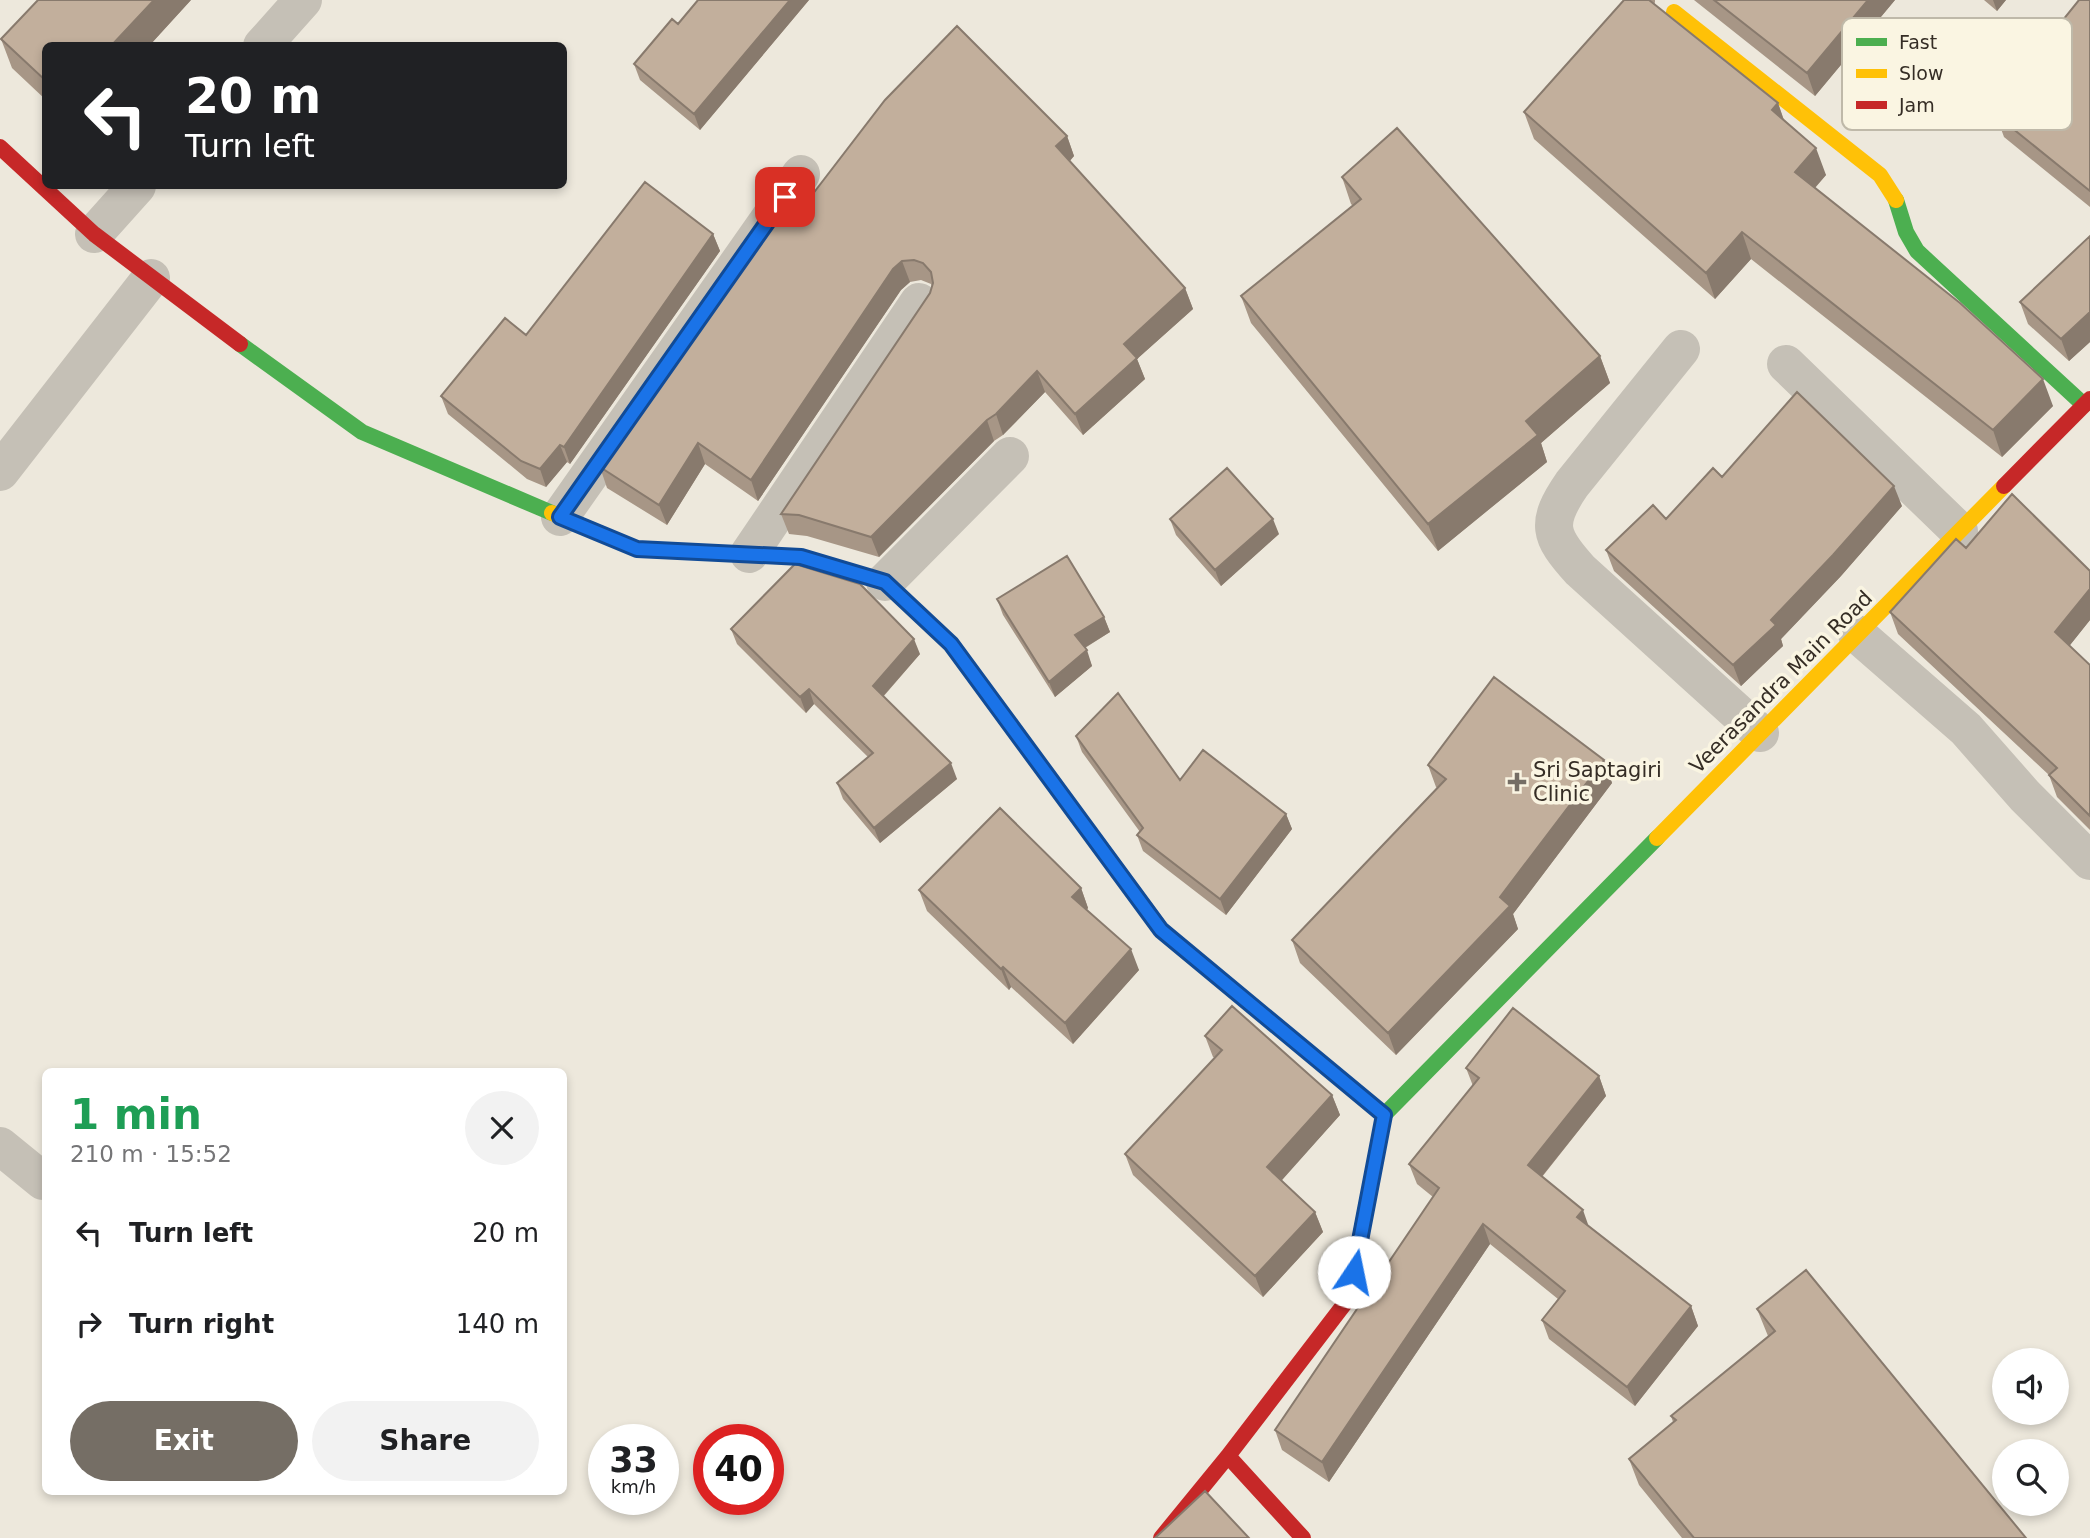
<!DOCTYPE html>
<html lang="en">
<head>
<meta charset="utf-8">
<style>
	:root { --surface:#fff; --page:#f2f2f2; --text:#202124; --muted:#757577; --accent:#756e65 }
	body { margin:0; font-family:"DejaVu Sans",sans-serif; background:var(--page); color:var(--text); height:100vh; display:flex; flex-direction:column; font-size:26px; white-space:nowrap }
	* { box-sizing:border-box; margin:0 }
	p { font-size:23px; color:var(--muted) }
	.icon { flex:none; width:38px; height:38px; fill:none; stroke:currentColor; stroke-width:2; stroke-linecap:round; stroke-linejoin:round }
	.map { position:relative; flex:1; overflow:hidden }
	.panel { position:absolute; left:42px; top:1068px; width:525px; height:427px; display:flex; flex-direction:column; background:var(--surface); border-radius:10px; box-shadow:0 4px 10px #0003 }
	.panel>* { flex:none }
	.guide { position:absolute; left:42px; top:42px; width:525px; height:147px; border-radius:10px; box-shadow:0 4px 10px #0003; background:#202124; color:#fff; overflow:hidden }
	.tools { position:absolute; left:1992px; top:1348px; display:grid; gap:14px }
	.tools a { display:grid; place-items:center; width:77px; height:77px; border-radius:50%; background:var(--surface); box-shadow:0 4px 10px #0003; font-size:35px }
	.speed { position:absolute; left:588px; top:1424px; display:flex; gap:14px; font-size:35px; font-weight:700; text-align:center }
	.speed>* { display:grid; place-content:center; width:91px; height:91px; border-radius:50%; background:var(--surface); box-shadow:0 4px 10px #0003; line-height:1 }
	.speed small { font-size:18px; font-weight:400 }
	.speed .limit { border:10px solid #d22; background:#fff; color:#111 }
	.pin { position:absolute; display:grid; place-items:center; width:60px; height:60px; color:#fff; margin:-30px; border-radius:14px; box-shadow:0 4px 10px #0006 }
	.me { position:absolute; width:77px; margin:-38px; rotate:11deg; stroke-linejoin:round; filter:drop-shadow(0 0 5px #0008) }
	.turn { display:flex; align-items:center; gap:24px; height:147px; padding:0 28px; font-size:32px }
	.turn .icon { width:91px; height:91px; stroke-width:2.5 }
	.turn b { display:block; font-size:49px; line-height:60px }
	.round { display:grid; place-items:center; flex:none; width:74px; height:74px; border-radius:37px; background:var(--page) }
	.summary { display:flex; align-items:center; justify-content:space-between; height:119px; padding:0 28px }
	h1 { font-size:42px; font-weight:700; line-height:52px; color:#1e9e55 }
	.action { display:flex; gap:14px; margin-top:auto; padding:14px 28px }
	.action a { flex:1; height:80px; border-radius:42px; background:var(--accent); color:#fff; font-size:28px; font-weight:700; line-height:80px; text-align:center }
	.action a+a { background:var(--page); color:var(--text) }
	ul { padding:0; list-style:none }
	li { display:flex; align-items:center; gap:21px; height:91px; padding:0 28px }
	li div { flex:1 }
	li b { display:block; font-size:26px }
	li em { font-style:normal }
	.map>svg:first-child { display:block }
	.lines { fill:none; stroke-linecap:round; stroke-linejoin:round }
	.street { stroke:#c5c0b6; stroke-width:38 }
	.fast { stroke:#4caf50; stroke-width:16 }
	.slow { stroke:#ffc107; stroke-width:16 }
	.jam { stroke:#c62828; stroke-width:16 }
	.wall { fill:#a79686 }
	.shaded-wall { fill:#887a6d }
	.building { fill:#c2af9c; stroke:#887a6d; stroke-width:2 }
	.route-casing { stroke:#114b97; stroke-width:18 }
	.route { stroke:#1a73e8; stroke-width:12 }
	.poi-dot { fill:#756e65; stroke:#faf5e2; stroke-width:2.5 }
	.labels { text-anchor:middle; stroke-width:7; stroke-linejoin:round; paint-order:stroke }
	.street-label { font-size:21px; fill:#352d25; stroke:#faf5e2 }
	.poi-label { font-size:21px; fill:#352d25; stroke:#faf5e2; text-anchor:start }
	.key { fill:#faf5e2; stroke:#bfb9a9; stroke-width:2 }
	.key-label { font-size:19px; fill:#352d25 }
</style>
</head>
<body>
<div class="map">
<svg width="2090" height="1538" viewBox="0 0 2090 1538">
	<rect width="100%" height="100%" fill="#ede8dc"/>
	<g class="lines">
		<!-- street -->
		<path class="street" d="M262,46L303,0
			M94,234L137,186
			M1681,349L1572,484C1545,523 1549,536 1580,570L1760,733
			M1786,364L1959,531
			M0,472L151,278
			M560,517L801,174
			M749,554L919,302
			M885,582L1010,456
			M1857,634L1966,729L2025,796L2090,861
			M0,1146L43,1181"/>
		<!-- fast -->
		<path class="fast" d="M1896,200L1906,232L1917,251L2084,405
			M240,344L362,432L552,513
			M1163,932L1384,1115L1361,1233
			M1384,1115L1657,838"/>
		<!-- slow -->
		<path class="slow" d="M1674,12L1880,175L1896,200
			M552,513L637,549L801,557L885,582L951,644L975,677
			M1657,838L2004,486"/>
		<!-- jam -->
		<path class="jam" d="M0,147L94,234L240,344
			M2004,486L2090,399
			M975,677L1163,932
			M1161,1538L1228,1456
			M1303,1538L1228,1456L1349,1298L1361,1233"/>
	</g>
	<!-- wall -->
	<path class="wall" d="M191,0L149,46H46V100L12,68L1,39Z
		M698,0H809L700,130L640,80L634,64L678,24Z
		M1624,0H1655V2L1654,5L1778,103L1784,120L1826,175L1815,188L2053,406L2002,457L1751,259L1715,299L1534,139L1524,112Z
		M1694,0H1895L1815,96Z
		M1984,0H2006L1997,11Z
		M2090,0V207L2004,137L1996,115L2061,35L2058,26Z
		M1067,136L1074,156L1070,161L1185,288L1193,309L1137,359L1145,379L1083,435L1045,392L1003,435L994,441L879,557L807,536L789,534L781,514L930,293L932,286L931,284L921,280L910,282L901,290L758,501L705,464L667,525L607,488L600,467L812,195Z
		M1342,177L1600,356L1610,383L1541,443L1547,462L1438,551L1251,323L1241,296L1353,206L1351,204Z
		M713,234L720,251L570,464L567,462L546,487L527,479L448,414L441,396L526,335Z
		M2090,236V342L2069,361L2028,324L2020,302Z
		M1722,477L1902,506L1841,576L1781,639L1783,646L1741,686L1614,571L1606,550L1666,519Z
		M1170,519L1279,534L1221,586L1176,535Z
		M1966,548L2090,571V620L2069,646L2090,665V830L2057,797L2049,775L1898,634L1890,612Z
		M997,599L1104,617L1110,632L1085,648L1092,666L1055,697L1003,615Z
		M731,629L920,654L883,697L957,779L880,843L843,799L837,783L868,757L814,704L806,713L737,644Z
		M1076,736L1180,780L1286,814L1292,829L1226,915L1143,851L1137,835L1140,832L1082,752Z
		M1604,760L1612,783L1513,914L1518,929L1396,1055L1300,963L1292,940L1437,788L1436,787L1428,765Z
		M1081,888L1088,908L1087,910L1139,970L1073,1044L1011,987L1009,990L927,911L919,890Z
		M1205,1036L1332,1095L1340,1115L1281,1180L1315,1212L1323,1232L1263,1297L1133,1175L1125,1154L1215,1058L1213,1057Z
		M1466,1068L1599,1076L1606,1096L1542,1177L1589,1227L1691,1306L1698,1326L1635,1406L1549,1339L1542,1320L1558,1299L1490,1244L1329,1482L1282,1450L1275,1430L1433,1197L1417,1184L1409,1164L1473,1086Z
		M1757,1309L2026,1538H1682L1639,1485L1629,1459L1673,1422L1671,1416L1768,1336Z"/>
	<!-- shaded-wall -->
	<path class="shaded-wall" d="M154,0H191L149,46H111Z
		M790,0H809L700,130L694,114Z
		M1868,0H1895L1815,96L1807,73Z
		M1993,0H2006L1997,11Z
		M1778,103L1787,130L1772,110Z
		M1067,136L1074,156L1064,167L1056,146Z
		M1816,148L1826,175L1805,199L1795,172Z
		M1742,232L1751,259L1715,299L1706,273Z
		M713,234L720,251L570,464L564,447Z
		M902,261L910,282L901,290L758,501L751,480L893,269Z
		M1185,288L1193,309L1137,359L1145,379L1083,435L1075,414L1124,344Z
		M2090,312V342L2069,361L2061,339Z
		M1600,356L1610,383L1541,443L1547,462L1438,551L1428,524L1526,421Z
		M1037,371L1045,392L1003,435L996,414Z
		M2043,379L2053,406L2002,457L1993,430Z
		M987,420L994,441L879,557L871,537Z
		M698,443L705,464L667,525L659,505Z
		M560,445L567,462L546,487L540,469Z
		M1894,486L1902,506L1841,576L1781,639L1783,646L1741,686L1733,665L1771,620Z
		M1273,519L1279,534L1221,586L1215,570Z
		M2090,589V620L2063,654L2055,632Z
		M1104,617L1110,632L1081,650L1075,635Z
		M914,639L920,654L878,702L873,686Z
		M1087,650L1092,666L1055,697L1049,682Z
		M809,689L814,704L806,713L800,697Z
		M1604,760L1612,783L1513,914L1518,929L1396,1055L1388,1033L1500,897Z
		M951,763L957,779L880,843L874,828Z
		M1286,814L1292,829L1226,915L1220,899Z
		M1081,888L1088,908L1079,917L1072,897Z
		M1131,949L1139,970L1073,1044L1065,1023Z
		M1003,967L1011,987L1009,990L1001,969Z
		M1599,1076L1606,1096L1535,1185L1528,1165Z
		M1332,1095L1340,1115L1275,1188L1267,1167Z
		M1583,1210L1590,1230L1577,1217Z
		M1315,1212L1323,1232L1263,1297L1255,1276Z
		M1483,1224L1490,1244L1329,1482L1322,1462Z
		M1691,1306L1698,1326L1635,1406L1627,1387Z"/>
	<!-- building -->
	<path class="building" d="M38,0H154L111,46H46V81L1,39Z
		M698,0H790L694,114L634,64L672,19L678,24Z
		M1624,0H1649L1778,103L1772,110L1816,148L1795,172L1960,303L2043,379L1993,430L1742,232L1706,273L1524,112Z
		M1714,0H1868L1807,73Z
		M2079,0H2090V191L1996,115L2064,31L2058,26Z
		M957,26L1067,136L1056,146L1185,288L1124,344L1137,358L1075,414L1037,371L996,414L987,420L871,537L799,515L781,514L930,293L933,283L931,272L923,263L914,260L902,261L893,269L751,480L698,443L659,505L600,467L797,186L812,195L885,100Z
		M1397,128L1600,356L1526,421L1538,435L1428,524L1241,296L1361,199L1342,177Z
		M645,182L713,234L564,447L560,445L540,469L521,461L441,396L505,318L526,335Z
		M2090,236V312L2061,339L2020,302Z
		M1797,392L1894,486L1833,555L1771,620L1776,625L1733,665L1606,550L1653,505L1666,519L1713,468L1722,477Z
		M1227,468L1273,519L1215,570L1170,519Z
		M2012,494L2090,571V589L2055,632L2090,665V816L2049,775L2057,768L1890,612L1956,539L1966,548Z
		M1067,556L1104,617L1075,635L1087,650L1049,682L997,599Z
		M795,564L860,584L914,639L873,686L951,763L874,828L837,783L873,753L809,689L800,697L731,629Z
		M1494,677L1604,760L1500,897L1510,906L1388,1033L1292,940L1446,779L1428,765Z
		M1118,693L1180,780L1203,750L1286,814L1220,899L1137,835L1143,828L1076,736Z
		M1000,808L1081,888L1072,897L1131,949L1065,1023L1003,967L1001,969L919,890Z
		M1232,1006L1332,1095L1267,1167L1315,1212L1255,1276L1125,1154L1222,1050L1205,1036Z
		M1513,1008L1599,1076L1528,1165L1583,1210L1577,1217L1691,1306L1627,1387L1542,1320L1565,1291L1483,1224L1322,1462L1275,1430L1439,1188L1409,1164L1479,1078L1466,1068Z
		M1806,1270L2026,1538H1694L1629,1459L1676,1420L1671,1416L1775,1331L1757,1309Z
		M1205,1491L1249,1538H1155Z"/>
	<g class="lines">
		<!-- route casing -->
		<g class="route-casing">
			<path id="route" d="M785,197L560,517L637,549L801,557L885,582L951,644L1161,930L1384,1115L1354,1272"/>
		</g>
		<!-- route -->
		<use href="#route" class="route"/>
	</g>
	<!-- markers -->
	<path class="poi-dot" d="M1513.5 771.5h7v7h7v7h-7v7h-7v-7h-7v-7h7z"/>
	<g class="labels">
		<!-- street labels -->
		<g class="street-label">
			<text transform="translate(1781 682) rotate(-45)" y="7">Veerasandra Main Road</text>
		</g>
		<!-- poi labels -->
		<g class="poi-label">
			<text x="1533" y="777">Sri Saptagiri<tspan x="1533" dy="24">Clinic</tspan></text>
		</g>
	</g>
	<!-- legend -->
	<rect x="1842" y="18" width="230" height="112" rx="10" class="key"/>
	<rect x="1856" y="38" width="31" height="8" fill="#4caf50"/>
	<rect x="1856" y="69" width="31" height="9" fill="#ffc107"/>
	<rect x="1856" y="101" width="31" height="8" fill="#c62828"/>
	<g class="key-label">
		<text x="1899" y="49">Fast</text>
		<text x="1899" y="80">Slow</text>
		<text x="1899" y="112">Jam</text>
	</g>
</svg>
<div class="tools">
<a><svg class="icon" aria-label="sound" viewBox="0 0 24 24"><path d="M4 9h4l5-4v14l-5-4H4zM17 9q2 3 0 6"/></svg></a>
<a><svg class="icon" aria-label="search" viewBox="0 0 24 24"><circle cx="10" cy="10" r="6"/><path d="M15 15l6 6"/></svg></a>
</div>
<div class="speed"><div>33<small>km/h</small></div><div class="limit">40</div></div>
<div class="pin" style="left:785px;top:197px;background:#d93025"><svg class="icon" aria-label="arrive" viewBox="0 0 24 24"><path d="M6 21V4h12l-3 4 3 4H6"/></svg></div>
<svg class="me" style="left:1354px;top:1272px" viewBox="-20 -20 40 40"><circle r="19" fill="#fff"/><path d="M0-13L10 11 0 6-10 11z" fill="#1a73e8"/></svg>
<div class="guide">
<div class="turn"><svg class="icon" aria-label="left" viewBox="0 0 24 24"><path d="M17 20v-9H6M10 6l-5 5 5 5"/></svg><div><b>20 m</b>Turn left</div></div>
</div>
<section class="panel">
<div class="summary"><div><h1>1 min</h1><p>210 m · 15:52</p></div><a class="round"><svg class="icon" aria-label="close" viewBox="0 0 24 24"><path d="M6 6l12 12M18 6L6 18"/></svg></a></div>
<ul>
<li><svg class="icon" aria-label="left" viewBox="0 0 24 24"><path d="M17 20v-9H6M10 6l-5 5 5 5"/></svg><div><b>Turn left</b></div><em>20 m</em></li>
<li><svg class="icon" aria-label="right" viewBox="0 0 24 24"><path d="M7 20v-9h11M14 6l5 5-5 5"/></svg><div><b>Turn right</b></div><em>140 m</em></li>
</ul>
<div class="action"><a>Exit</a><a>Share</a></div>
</section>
</div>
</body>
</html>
